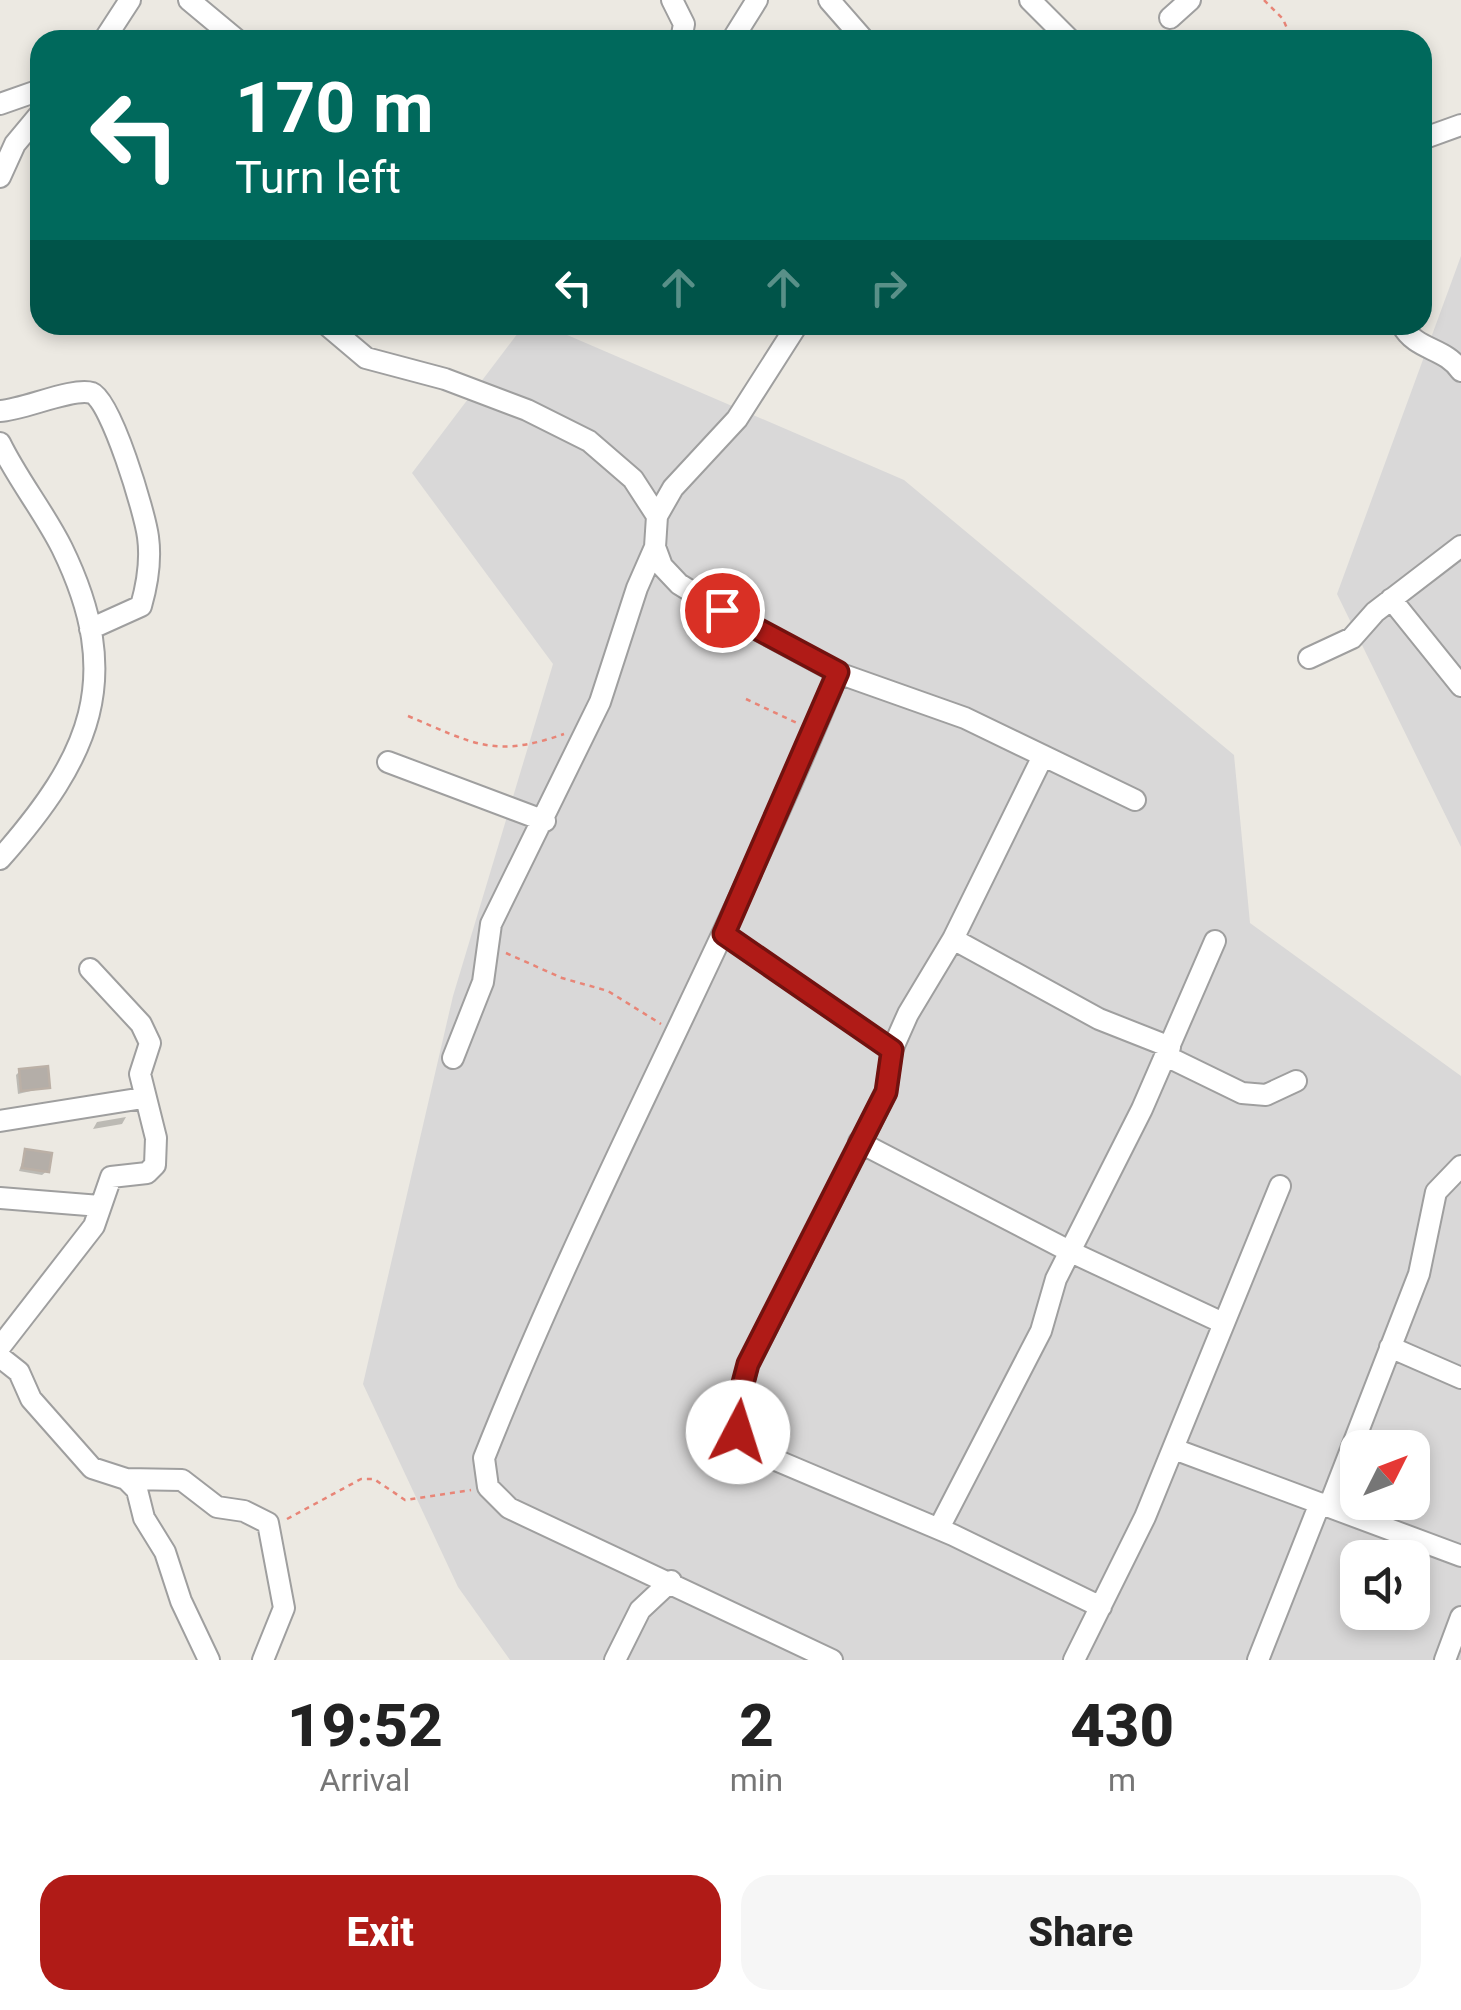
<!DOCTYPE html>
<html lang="en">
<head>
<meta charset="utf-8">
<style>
	:root { --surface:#fff; --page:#f6f6f6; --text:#222; --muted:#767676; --accent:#b01b17 }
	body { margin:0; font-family:Roboto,sans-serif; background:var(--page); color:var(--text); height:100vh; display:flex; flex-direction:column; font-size:38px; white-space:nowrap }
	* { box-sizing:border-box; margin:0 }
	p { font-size:32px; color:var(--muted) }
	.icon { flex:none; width:55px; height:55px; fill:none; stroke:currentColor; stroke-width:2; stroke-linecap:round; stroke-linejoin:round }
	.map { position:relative; height:1660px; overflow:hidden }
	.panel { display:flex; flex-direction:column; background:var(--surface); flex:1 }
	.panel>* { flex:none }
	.top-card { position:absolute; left:30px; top:30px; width:1402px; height:305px; border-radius:30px; box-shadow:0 5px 15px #0003; background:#00695c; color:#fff; overflow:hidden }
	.needle { width:65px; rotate:48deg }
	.tools { position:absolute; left:1340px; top:1430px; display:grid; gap:20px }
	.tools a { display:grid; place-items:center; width:90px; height:90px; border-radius:20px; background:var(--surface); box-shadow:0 5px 15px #0003; font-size:50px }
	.pin { position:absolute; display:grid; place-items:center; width:85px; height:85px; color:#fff; margin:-42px; border:5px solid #fff; border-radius:50%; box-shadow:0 2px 10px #0007 }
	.me { position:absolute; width:110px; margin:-55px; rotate:5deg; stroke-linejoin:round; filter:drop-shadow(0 0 8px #0008) }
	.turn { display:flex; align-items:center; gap:35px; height:210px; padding:0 40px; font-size:45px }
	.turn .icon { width:130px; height:130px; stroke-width:2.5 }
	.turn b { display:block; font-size:70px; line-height:85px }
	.lanes { display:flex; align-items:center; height:95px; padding:0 40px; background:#0003; justify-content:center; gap:50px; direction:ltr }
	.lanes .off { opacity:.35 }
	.eta { display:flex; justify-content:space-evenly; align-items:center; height:170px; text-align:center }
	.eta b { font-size:60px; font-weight:800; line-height:70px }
	.button { display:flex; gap:20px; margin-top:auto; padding:20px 40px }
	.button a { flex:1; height:115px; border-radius:30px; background:var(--accent); color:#fff; font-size:40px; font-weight:800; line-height:115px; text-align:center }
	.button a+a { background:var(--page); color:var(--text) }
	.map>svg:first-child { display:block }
	.residential { fill:#d9d8d8; fill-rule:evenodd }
	.shadow { fill:#0003 }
	.building { fill:#b4aea8; stroke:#bbb0a6; stroke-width:2.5 }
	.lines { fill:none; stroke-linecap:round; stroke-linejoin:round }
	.minor-casing { stroke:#9f9f9f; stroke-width:24 }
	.path { stroke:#e88577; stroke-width:2.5; stroke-dasharray:5 5; stroke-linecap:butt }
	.minor { stroke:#fff; stroke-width:20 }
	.route-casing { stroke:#72120f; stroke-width:25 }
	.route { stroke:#b01b17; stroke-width:18 }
</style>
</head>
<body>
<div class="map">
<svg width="1461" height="1660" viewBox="0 0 1461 1660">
	<rect width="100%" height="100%" fill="#ece9e2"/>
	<!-- residential -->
	<path class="residential" d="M1461,256V847L1337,594Z
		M524,325H544L904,480L1234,755L1250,923L1461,1076V1660H510L458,1587L363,1384L453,996L553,664L412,473ZM1358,1448H1412V1502H1358ZM1358,1558H1412V1612H1358Z"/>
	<!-- shadow -->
	<path class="shadow" d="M20,1071L48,1087L18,1094L16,1075Z
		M126,1117L122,1124L93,1129L97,1122Z
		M26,1151L47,1171L42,1175L19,1171Z"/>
	<!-- building -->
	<path class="building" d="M48,1066L50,1088L21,1091L19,1069Z
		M25,1149L52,1153L49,1172L22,1168Z"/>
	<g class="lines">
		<!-- minor casing -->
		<g class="minor-casing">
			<path id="minor" d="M189,0L237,40
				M672,0L684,24L681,40
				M829,0L864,40
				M1030,0L1070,40
				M1170,18L1190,0
				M104,40L130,0
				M732,40L757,0
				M0,104L40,90
				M1422,139L1461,125
				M0,177L15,144L40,114
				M327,325L366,358L445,379L527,410L589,441L633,479L657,516L655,547L662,566L679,584L721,610L838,673L965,718L1135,800
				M1402,325C1416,351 1445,347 1461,371
				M0,411C23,410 73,387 92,393C111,400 145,513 148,537C151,559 147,585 141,606L90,629
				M0,443C18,480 44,512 62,548C126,679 90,757 0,859
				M657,516L673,488L737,419L797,325
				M1391,599L1461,686
				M1309,658L1352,638L1375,612L1461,546
				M1043,756L953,939L908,1014L892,1050L886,1093L748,1365L737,1406L739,1432L759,1453L953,1535L1101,1607
				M388,762L545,821
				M724,934L892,1050
				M953,939L1099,1019L1170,1047
				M1166,1056L1242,1093L1266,1095L1296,1081
				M453,1058L483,982L491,924L600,702L637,588L655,547
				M0,1121L143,1098
				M859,1142L1071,1252L1223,1323
				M0,1198L100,1206
				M0,1347L94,1226L111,1177L147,1173L155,1165L156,1138L140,1074L150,1043L141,1024L90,969
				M1390,1347L1461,1378
				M0,1357L19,1372L31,1399L92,1468L126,1479L182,1480L217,1507L244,1511L268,1523L284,1608L263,1660
				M1174,1449L1461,1556
				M126,1479L137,1490L144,1518L165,1552L181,1601L209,1660
				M1329,1506L1419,1274L1436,1192L1461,1166
				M939,1528L1041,1331L1056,1279L1142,1109L1215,941
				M615,1660L640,1610L671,1581
				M832,1660L509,1508L488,1487L484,1458C590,1191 730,939 838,673
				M1074,1660L1145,1517L1280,1186
				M1258,1660L1320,1503
				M1445,1660L1461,1617"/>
		</g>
		<!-- path -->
		<path class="path" d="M1264,0L1283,19L1292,40
			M746,699L799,724
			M408,716C473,743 493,759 564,734
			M506,953L562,978L608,991L661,1024
			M287,1519L361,1479H374L405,1500L471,1490"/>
		<!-- minor -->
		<use href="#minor" class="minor"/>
	</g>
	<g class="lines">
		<!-- route casing -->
		<g class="route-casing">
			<path id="route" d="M722,610L838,672L724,934L892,1050L886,1092L748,1364L737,1406L738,1432"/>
		</g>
		<!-- route -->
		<use href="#route" class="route"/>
	</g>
</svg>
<div class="tools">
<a><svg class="needle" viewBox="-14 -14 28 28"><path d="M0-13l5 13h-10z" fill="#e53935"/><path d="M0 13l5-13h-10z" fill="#767676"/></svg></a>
<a><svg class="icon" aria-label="sound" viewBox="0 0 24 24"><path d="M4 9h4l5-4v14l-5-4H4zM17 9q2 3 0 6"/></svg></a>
</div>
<div class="pin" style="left:722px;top:610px;background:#d93025"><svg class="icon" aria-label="arrive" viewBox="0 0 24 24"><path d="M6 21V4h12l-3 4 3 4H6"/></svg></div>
<svg class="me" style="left:738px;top:1432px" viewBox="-20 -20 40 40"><circle r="19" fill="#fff"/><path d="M0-13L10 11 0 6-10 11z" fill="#b01b17"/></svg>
<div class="top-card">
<div class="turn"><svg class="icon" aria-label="left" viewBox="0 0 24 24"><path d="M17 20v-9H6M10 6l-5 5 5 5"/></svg><div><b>170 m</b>Turn left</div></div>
<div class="lanes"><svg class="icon" aria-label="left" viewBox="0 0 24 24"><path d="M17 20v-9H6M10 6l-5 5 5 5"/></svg><svg class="icon off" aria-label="ahead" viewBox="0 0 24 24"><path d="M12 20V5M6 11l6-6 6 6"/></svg><svg class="icon off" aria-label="ahead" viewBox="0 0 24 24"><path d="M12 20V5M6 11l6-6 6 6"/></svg><svg class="icon off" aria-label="right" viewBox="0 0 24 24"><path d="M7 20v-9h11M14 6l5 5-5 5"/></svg></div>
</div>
</div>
<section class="panel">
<div class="eta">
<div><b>19:52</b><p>Arrival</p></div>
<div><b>2</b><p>min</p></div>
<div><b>430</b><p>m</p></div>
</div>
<div class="button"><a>Exit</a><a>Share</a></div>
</section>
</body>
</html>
